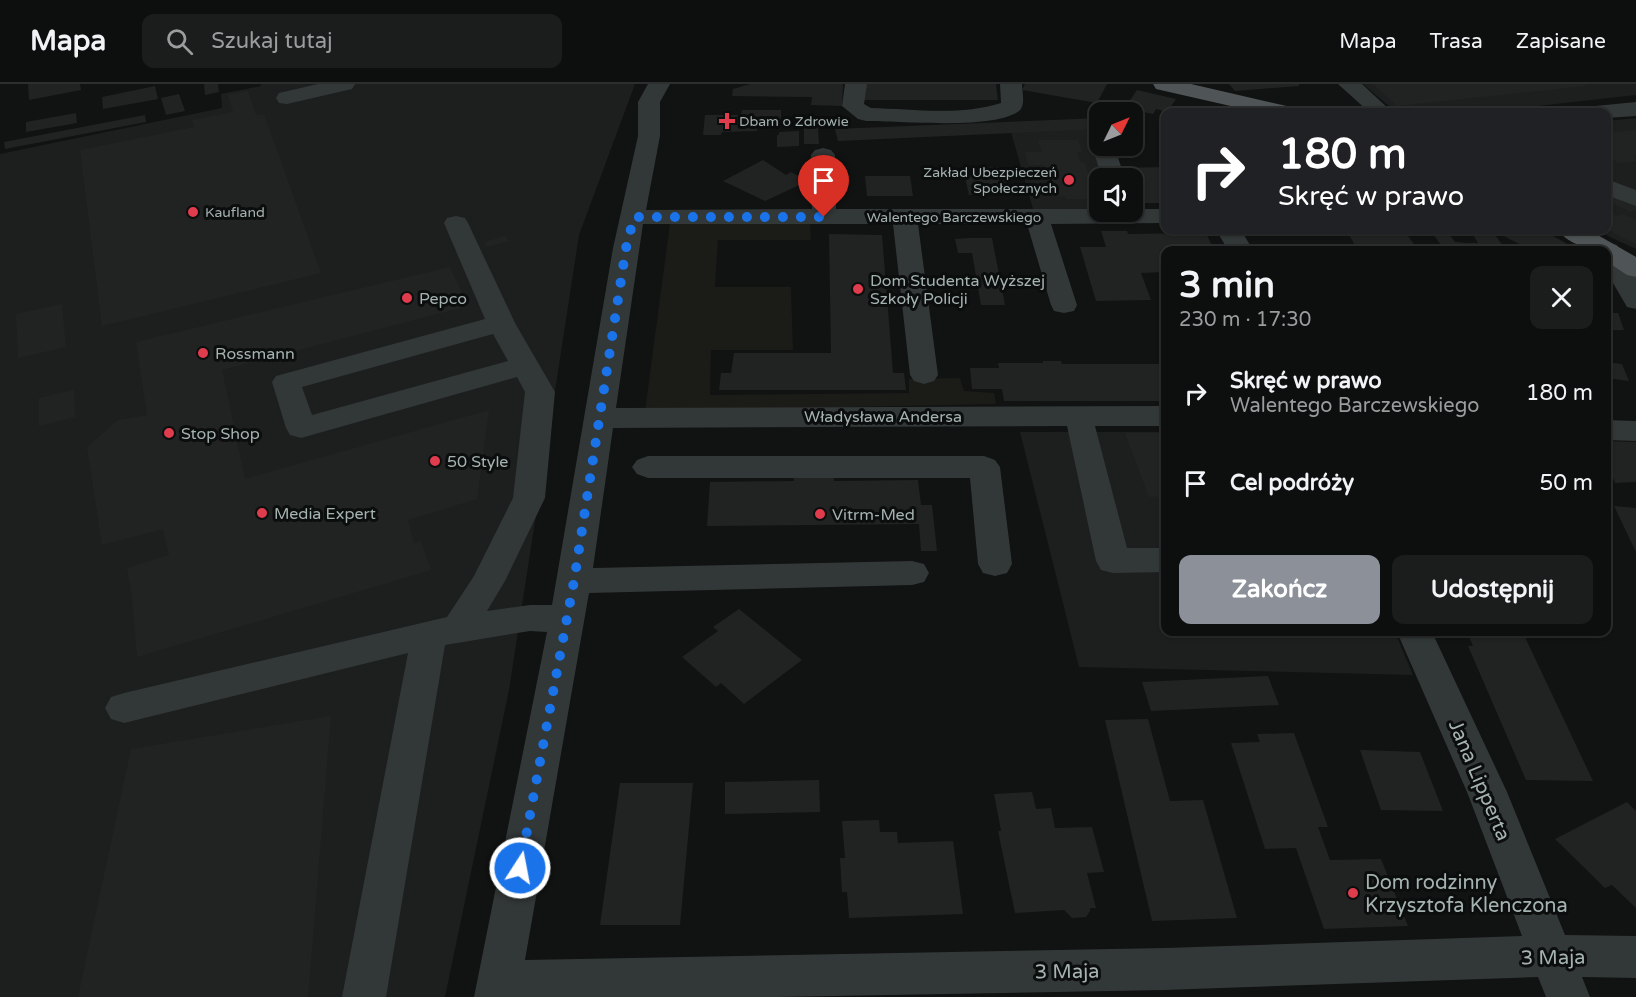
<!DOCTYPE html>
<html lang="pl">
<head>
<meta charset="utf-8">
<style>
	:root { --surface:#0d0e0e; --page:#1b1c1c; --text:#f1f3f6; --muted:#9a9c9e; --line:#2d2e2e; --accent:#8c9099 }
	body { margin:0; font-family:"Varela Round",sans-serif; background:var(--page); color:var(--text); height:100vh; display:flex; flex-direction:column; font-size:22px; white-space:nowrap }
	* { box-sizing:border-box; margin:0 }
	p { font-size:20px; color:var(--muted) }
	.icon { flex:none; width:33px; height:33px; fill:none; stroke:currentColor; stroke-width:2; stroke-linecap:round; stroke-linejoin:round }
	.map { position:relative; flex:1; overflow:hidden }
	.details { position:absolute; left:1161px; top:162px; width:450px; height:390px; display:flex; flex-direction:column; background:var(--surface); border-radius:12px; box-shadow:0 2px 4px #0004,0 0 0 2px var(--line) }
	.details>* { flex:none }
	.banner { position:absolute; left:1161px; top:24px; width:450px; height:126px; border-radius:12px; box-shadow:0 2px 4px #0004,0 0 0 2px var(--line); background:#202124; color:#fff; overflow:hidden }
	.needle { width:39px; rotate:47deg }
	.controls { position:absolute; left:1089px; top:18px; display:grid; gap:12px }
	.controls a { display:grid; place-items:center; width:54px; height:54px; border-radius:12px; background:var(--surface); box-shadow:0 2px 4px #0004,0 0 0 2px var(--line); font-size:30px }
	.pin { position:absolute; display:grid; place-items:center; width:51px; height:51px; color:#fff; margin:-62px -26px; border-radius:50% 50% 50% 0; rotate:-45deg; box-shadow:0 0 6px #0007 }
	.pin .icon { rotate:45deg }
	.me { position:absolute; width:66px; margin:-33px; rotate:11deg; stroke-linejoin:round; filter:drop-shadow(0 0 4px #0008) }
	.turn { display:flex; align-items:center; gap:21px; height:126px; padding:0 18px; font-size:27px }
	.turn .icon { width:78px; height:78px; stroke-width:2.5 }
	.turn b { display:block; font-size:42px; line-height:51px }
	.round { display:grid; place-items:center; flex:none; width:63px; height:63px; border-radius:12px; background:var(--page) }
	.head { display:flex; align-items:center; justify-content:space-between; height:102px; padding:0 18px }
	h1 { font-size:36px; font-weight:800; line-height:45px }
	.cta { display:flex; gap:12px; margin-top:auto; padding:12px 18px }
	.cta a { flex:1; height:69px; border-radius:12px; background:var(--accent); color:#fff; font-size:24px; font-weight:800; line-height:69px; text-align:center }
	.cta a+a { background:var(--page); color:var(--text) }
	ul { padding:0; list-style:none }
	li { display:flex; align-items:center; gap:18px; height:90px; padding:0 18px }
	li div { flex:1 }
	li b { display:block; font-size:22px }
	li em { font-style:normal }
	header { display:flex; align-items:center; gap:36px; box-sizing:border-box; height:84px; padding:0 30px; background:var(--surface); border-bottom:2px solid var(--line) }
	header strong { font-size:28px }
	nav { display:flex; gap:33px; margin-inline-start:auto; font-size:21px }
	.search { width:420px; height:54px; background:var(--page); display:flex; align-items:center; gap:15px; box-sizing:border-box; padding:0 21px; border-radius:12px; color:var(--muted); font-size:22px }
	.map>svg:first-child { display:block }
	.built { fill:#1d1f1f }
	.green { fill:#1b1c18 }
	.building { fill:#212323 }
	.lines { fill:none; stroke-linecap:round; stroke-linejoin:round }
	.minor { fill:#323737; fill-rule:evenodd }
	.major { fill:#4f5556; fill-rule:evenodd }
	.route { stroke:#1a73e8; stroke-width:10; stroke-dasharray:0 18 }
	.poi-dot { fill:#df3c4e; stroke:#0c0d0d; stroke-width:2 }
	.labels { text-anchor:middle; stroke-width:6; stroke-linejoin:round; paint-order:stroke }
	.far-poi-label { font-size:14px; fill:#a4b2b0; stroke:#0c0d0d; text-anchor:start }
	.far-street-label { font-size:14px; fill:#a4b2b0; stroke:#0c0d0d }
	.poi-label { font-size:16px; fill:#a4b2b0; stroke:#0c0d0d; text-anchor:start }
	.street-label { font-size:16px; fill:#a4b2b0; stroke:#0c0d0d }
	.near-street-label { font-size:20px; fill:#a4b2b0; stroke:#0c0d0d }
	.near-poi-label { font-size:20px; fill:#a4b2b0; stroke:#0c0d0d; text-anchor:start }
</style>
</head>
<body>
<header>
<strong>Mapa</strong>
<div class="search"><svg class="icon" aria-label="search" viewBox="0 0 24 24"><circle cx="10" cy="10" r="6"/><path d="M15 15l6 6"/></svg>Szukaj tutaj</div>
<nav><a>Mapa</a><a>Trasa</a><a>Zapisane</a></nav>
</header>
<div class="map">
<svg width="1636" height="913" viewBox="0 0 1636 913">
	<rect width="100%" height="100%" fill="#111212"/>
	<!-- built -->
	<path class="built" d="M260,0H635L579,151L509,606L445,913H0V70L222,24L221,10L261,2Z
		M1363,0H1636V11L1485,28H1396Z
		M1636,34V165L1595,146H1606L1607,37Z
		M1091,44L1109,94H1100V128H1121L1122,130L1035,132L1011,48Z
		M1020,348H1165L1166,548H1395L1413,591L1079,583Z"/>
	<!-- green -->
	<path class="green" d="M670,139H810L811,156H718L715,203H791L793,266H711L710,311L909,309V295L960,294L964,307L994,309L996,320L645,327Z"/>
	<!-- building -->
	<path class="building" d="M28,0H80L81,6L29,16Z
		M204,0H218L219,8L205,11Z
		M750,0H843L842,22L811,21L812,13L732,12L733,5Z
		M864,0H996L998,16H864Z
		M1025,0H1107L1097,19L1022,6Z
		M1229,0H1299V2L1235,7Z
		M1373,0H1585L1586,2L1397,22Z
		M155,2L158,15L103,25L102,13Z
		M1137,6L1176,15L1167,28L1156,25L1153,30L1135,26L1139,21L1128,19Z
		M248,7L256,31L264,30L321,189L102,242L80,66L194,43L192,36L233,28L228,11Z
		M179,10L185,27L166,31L161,14Z
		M742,26H781V40H758L757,47L722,48L721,51H703L705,31H741Z
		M76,29L77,39L26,48V38Z
		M145,31L146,38L5,65L4,58Z
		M1100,34V45L838,57L835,45Z
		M804,43H818L819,60H804Z
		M1636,46V71H1634L1636,77L1618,79L1610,74H1606V49Z
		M799,47V62L777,63V51H779V48Z
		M1038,56H1078L1082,68H1077L1081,79H1085L1096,115H1066L1065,112H1052L1044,81H1028L1025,68H1042Z
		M763,76L786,91L791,88L808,97L765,117L723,97Z
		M1005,83L1011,110L969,111L963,84Z
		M1166,83V99L1160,100L1166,119H1132V94H1120L1116,84Z
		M865,92H910L913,112H867Z
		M1606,106L1636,121V126L1630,128L1606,116Z
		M1606,127L1617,132L1623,130L1636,136V160L1606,145Z
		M1346,146H1404L1418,166H1358Z
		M1430,146H1446L1455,158L1467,159H1478L1473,151H1495L1504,163L1444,165Z
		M1492,146H1542L1573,163H1525Z
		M1101,147H1127L1128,150L1206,149L1214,166H1166V188L1141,189L1151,216L1096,217L1080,163H1106Z
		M829,150L882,151L893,289H904L906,306H719L721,289H731L734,269H831Z
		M505,152L509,157L487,163L484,158Z
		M969,154H992L1005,221H981L972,169H958L955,155Z
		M450,183L468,222L222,286L245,395L489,326L477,415L408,436L414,459L421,457L431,486L137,573L132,513L127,484L169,471L163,445L102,461L87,363L118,336L147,331L136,258Z
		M62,220L66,263L18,274L16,230Z
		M1606,229H1618L1624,246H1606Z
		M1043,277H1061L1062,280H1166V317H1004L1002,305H972L970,284H999L998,279H1043Z
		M1606,278L1622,280L1629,297L1606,294Z
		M74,306L75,333L39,342V314Z
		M1125,349H1166V412L1149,413Z
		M1606,357L1636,358V398L1615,399L1611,388H1606Z
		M794,390H834V397L918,396L921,421H932L937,467H921L919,440L707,442L710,398L794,397Z
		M1614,422L1636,424V468Z
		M739,525L802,576L744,620L721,599L716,603L682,573L718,547L713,543Z
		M1467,548L1523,549L1593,697L1526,696L1468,562H1473Z
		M1268,592L1279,621L1151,627L1142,598Z
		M331,632L308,913H78L131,665Z
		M1148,635L1170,717L1203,716L1237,834L1152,837L1105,636Z
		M1294,649L1328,743H1318L1330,776L1381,775L1408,842L1324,845L1296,764L1265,765L1231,659L1260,658L1257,650Z
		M1360,666L1420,668L1443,727L1381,726Z
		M819,696L820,728L725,730V698Z
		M620,699H693L680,841H600Z
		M1032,708L1036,725L1051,724L1055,744L1092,743L1104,788L1087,789L1096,824H1090V827L1086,833L1072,834L1064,826L1015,829L998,747H1001L994,710Z
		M1627,718L1636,727V824L1612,801L1605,804L1555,755Z
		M879,736L880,748H897L898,759L953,757L963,830L849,834L847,808H842L840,774H845L842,737Z"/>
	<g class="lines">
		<!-- minor -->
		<path class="minor" d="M318,0H355L352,5L287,20L279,19L276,14L279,9Z
			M648,0H670L660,18V52L646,126L812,125L811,71L815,66L823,64L831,66L835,71L836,125H1100V128H1132V125H1166V139L1051,140L1077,221L1074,227L1064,229L1054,227L1051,221L1027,140H918L938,291L934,297L924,300L914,297L910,291L893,140H643L616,324L1166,322V342H1095L1127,464H1166V488L1113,489L1101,486L1096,477L1067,342L613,344L593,484L912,477L924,480L929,489L924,498L912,501L589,509L525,876L1165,864L1522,852L1467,708L1397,548H1432L1507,708L1565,851L1636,852V894L1582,893L1590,913H1546L1538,893L1165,906L777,913H474L547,548L530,547L445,561L386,913H342L408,569L124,639L111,635L105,624L111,613L124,609L447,533L474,492L513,414L525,308L517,293L301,354L290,351L286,344L272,298L276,292L485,235L444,139L447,134L456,132L465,134L468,139L515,239L555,308L545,414L505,497L487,527L530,521H552L613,164L638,52V18ZM493,250L508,277L312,331L302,303Z
			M845,0H867L864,20L871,24C912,25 961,32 1001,19L1000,0H1022C1022,7 1026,22 1019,27C993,46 900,37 866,37L858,35L842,22Z
			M1338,0H1362L1392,28H1369Z
			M1636,18V32L1606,34V28H1582L1585,23Z
			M1100,56V62H1114L1125,94H1102L1092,62L1095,57Z
			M1606,95L1636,106V122L1606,111Z
			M1216,146H1241L1253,166H1228Z
			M1608,158L1617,161L1636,193V225L1627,223L1606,187V166H1595L1599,161Z
			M1606,336L1636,337V357L1606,356Z
			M648,372H984L995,376L1000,383L1012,480L1007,489L995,492L983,489L978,480L970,394H648L637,390L632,383L637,376Z"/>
		<!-- major -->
		<path class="major" d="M1153,0H1191L1291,23L1294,28H1257L1156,5Z
			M1558,146H1589L1636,173V193L1627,191L1606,177V166C1590,166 1569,161 1558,146Z"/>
	</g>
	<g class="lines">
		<!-- route -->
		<path class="route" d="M520,784L574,497L626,164L634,133H824"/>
	</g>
	<!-- markers -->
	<g class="poi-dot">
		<path d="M724 28h6v6h6v6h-6v6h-6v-6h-6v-6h6z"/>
		<circle cx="1069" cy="96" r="6"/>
		<circle cx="193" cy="128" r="6"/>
		<circle cx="858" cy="205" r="6"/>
		<circle cx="407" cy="214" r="6"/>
		<circle cx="203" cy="269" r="6"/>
		<circle cx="169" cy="349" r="6"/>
		<circle cx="435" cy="377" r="6"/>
		<circle cx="262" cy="429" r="6"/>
		<circle cx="820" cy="430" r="6"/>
		<circle cx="1353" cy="809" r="6"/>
	</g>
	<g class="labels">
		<!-- far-poi labels -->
		<g class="far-poi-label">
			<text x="739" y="42">Dbam o Zdrowie</text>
			<text x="1057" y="93" text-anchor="end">Zakład Ubezpieczeń<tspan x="1057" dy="16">Społecznych</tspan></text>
			<text x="205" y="133">Kaufland</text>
		</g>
		<!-- far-street labels -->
		<g class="far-street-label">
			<text x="954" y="138">Walentego Barczewskiego</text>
		</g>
		<!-- poi labels -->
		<g class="poi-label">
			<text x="870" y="202">Dom Studenta Wyższej<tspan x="870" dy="18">Szkoły Policji</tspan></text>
			<text x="419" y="220">Pepco</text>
			<text x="215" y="275">Rossmann</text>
			<text x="181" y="355">Stop Shop</text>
			<text x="447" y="383">50 Style</text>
			<text x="274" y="435">Media Expert</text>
			<text x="832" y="436">Vitrm-Med</text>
		</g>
		<!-- street labels -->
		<g class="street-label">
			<text x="883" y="338">Władysława Andersa</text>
		</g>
		<!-- near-street labels -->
		<g class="near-street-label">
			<text transform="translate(1480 696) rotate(67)" y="7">Jana Lipperta</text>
			<text transform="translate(1553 873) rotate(-1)" y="7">3 Maja</text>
			<text transform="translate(1067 887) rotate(-1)" y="7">3 Maja</text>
		</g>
		<!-- near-poi labels -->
		<g class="near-poi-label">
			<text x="1365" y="805">Dom rodzinny<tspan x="1365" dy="23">Krzysztofa Klenczona</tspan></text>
		</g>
	</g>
</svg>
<div class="controls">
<a><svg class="needle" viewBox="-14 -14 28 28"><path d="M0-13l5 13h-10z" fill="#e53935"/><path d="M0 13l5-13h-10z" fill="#9a9c9e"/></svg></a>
<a><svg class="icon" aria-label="sound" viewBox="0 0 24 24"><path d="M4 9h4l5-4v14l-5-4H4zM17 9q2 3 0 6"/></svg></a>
</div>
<div class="pin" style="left:824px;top:133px;background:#d93025"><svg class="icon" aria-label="arrive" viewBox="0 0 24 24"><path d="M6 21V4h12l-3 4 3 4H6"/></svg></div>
<svg class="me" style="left:520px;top:784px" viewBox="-20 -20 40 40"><circle r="17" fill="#1a73e8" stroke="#fff" stroke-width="3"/><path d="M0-11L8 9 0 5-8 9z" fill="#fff"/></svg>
<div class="banner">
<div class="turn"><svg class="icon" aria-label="right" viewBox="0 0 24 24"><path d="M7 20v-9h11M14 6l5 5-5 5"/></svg><div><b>180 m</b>Skręć w prawo</div></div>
</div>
<section class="details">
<div class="head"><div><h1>3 min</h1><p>230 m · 17:30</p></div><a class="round"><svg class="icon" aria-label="close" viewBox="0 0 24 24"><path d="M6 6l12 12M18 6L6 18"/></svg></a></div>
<ul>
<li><svg class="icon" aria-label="right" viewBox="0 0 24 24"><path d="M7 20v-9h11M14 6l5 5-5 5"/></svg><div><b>Skręć w prawo</b><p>Walentego Barczewskiego</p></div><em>180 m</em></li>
<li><svg class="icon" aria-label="arrive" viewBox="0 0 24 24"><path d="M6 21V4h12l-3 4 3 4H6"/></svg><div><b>Cel podróży</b></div><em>50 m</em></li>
</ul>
<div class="cta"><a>Zakończ</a><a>Udostępnij</a></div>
</section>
</div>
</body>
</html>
